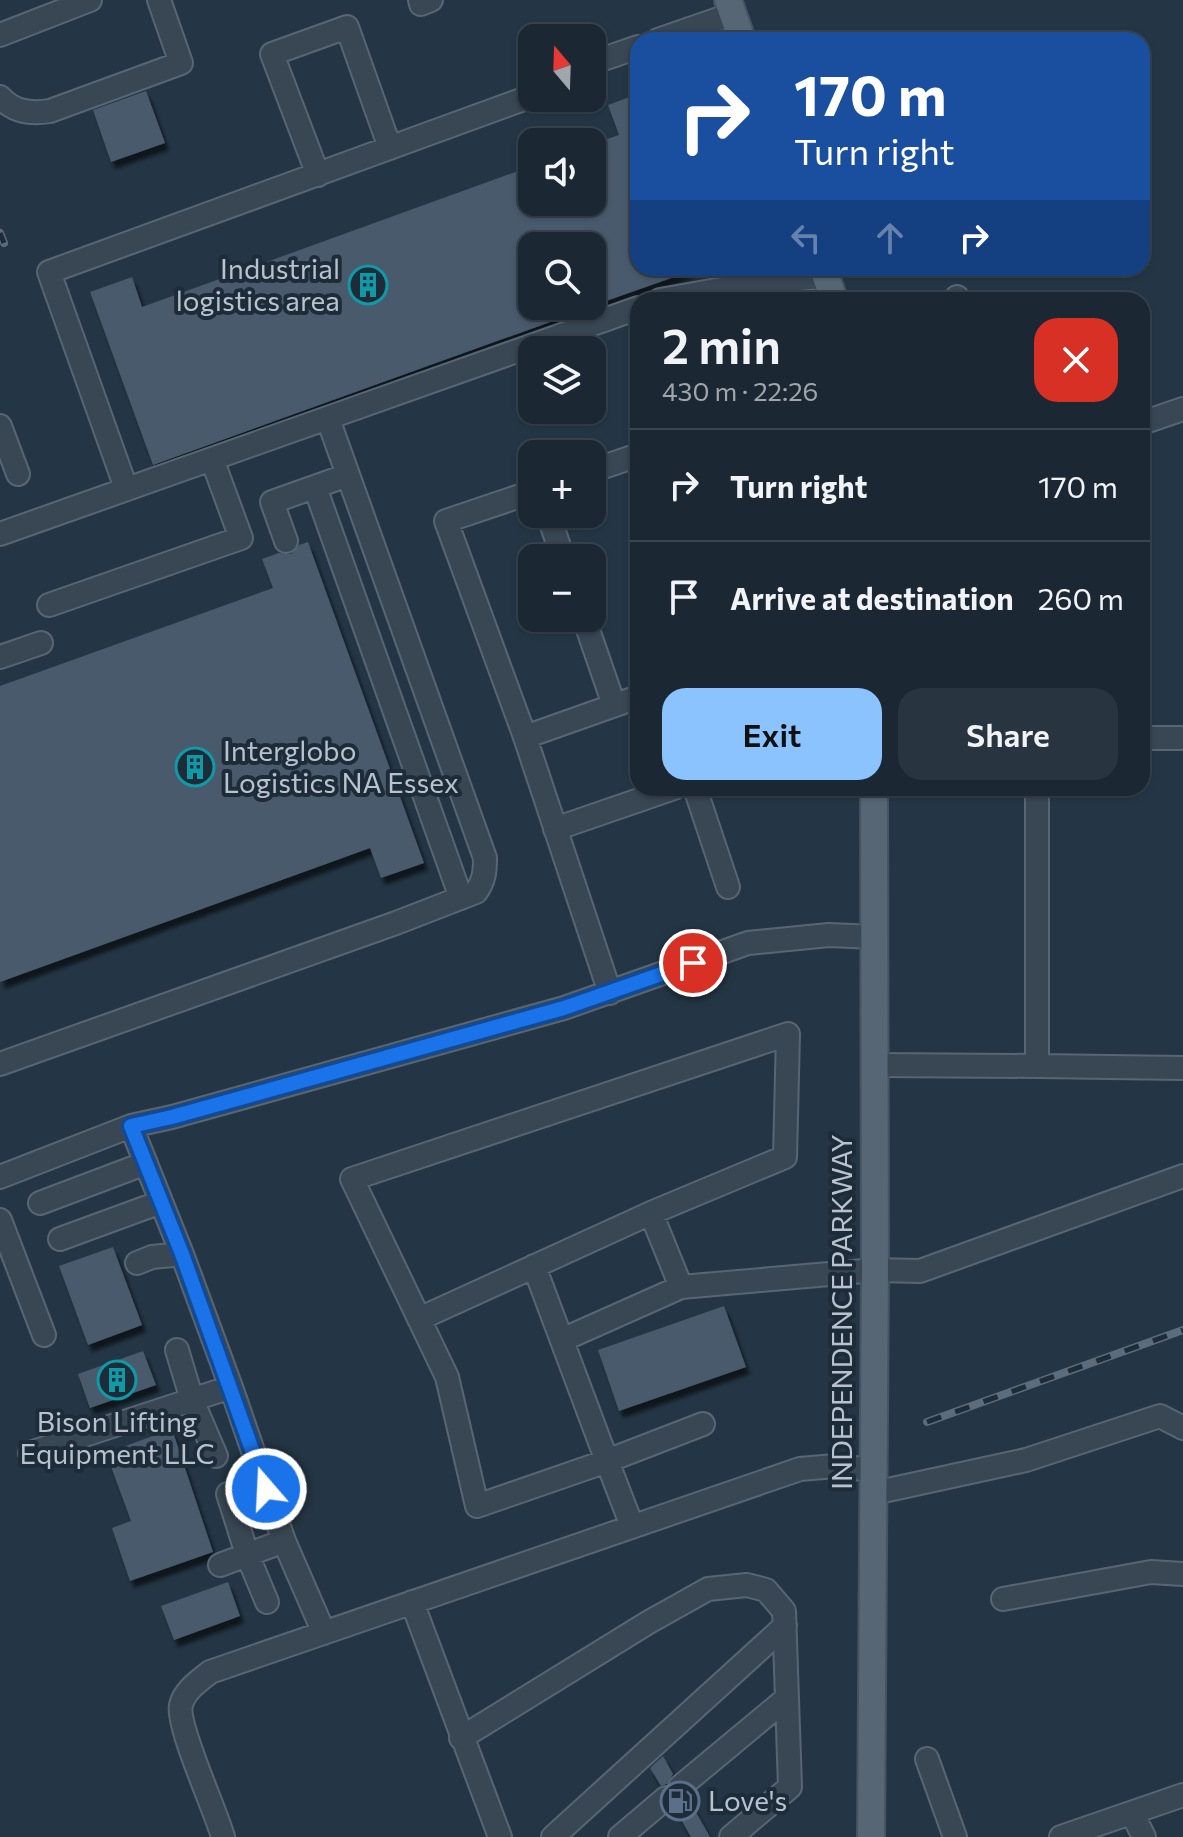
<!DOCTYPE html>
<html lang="en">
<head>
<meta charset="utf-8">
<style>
	:root { --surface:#1b2834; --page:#283440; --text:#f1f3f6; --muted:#a0a6ac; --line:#39444f; --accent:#8bc3ff }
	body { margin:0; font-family:Commissioner,sans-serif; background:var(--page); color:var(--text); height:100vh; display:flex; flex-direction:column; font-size:30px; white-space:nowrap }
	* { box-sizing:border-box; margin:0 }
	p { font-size:26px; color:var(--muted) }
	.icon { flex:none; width:44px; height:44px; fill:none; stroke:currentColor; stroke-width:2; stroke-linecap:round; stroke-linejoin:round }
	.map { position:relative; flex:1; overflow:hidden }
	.side { position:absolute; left:630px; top:292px; width:520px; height:504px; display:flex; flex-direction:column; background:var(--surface); border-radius:24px; box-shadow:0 2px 6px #0004,0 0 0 2px var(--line) }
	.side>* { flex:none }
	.top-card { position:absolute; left:630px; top:32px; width:520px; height:244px; border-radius:24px; box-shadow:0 2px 6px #0004,0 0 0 2px var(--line); background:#1a4fa0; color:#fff; overflow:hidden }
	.needle { width:52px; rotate:341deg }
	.buttons { position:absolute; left:518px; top:24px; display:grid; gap:16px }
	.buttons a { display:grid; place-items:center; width:88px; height:88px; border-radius:16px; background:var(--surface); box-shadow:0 2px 6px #0004,0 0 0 2px var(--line); font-size:40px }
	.pin { position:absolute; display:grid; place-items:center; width:68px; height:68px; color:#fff; margin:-34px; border:4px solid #fff; border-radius:50%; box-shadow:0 2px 8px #0007 }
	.me { position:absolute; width:88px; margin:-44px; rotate:341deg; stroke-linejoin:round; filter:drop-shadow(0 0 6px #0008) }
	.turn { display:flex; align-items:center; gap:28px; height:168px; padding:0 32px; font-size:36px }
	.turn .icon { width:104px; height:104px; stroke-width:2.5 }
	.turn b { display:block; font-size:56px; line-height:68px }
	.lanes { display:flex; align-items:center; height:76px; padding:0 32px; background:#0003; justify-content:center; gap:40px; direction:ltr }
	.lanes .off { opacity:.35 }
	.round { display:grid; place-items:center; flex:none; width:84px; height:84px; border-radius:24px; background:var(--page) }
	.overview { display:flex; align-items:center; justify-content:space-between; height:136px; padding:0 32px }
	h1 { font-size:48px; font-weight:600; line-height:60px }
	.cta { display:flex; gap:16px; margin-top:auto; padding:16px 32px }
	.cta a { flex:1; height:92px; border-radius:24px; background:var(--accent); color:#111; font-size:32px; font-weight:600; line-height:92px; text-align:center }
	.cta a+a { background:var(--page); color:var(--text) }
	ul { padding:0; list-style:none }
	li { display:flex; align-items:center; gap:24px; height:112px; padding:0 32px; border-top:2px solid var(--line) }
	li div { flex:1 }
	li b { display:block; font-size:30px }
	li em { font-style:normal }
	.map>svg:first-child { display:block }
	.building { fill:#485a6c; filter:url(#shadow) }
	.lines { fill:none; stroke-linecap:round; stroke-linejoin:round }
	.minor-casing { stroke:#586572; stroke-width:26 }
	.major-casing { stroke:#465361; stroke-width:30 }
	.minor { stroke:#394754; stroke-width:22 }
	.major { stroke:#576674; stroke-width:26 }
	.rail-casing { stroke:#5b6c7c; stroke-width:8 }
	.rail { stroke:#1e2c3a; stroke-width:5; stroke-dasharray:15; stroke-linecap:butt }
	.route-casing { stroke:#114b97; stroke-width:20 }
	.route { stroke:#1a73e8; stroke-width:14 }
	.labels { text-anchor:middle; stroke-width:8; stroke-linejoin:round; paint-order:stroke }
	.poi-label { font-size:28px; fill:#b7c2ce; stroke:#1e2c3a; text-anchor:start }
	.street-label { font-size:28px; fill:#b7c2ce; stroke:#1e2c3a }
</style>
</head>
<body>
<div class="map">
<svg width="1183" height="1837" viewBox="0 0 1183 1837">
	<defs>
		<filter id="shadow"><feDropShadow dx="4" dy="7" stdDeviation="2" flood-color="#0009"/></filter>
	</defs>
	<rect width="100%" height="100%" fill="#243645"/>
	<!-- building -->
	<path class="building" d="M146,91L165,143L111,162L93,110Z
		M638,94V268L694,270L592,306V246H532V306L589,308L153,465L90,292L132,277L142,307L532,166V202H592V144L619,135L608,105Z
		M308,542L424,863L381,878L370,848L0,982V686L273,588L262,559L279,553L291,554L299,545Z
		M113,1247L142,1325L88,1345L59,1266Z
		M724,1306L746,1367L619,1411L598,1350Z
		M143,1351L156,1385L90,1408L78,1374Z
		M172,1429L213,1552L130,1581L112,1528L131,1521L106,1453Z
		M228,1582L240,1616L174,1640L161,1606Z
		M663,1756L673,1774L667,1784L661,1786L650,1768Z
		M688,1798L710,1837H691L675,1809L679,1801Z"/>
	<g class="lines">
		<!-- minor casing -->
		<g class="minor-casing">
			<path id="minor" d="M420,0L421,4L431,0
				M0,35L90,0
				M658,40L733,14
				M592,63L638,47
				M0,97C14,112 30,114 50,111L181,63L159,0
				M318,175L272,54L347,27L390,148
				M957,297V300
				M660,300L745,285L826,276
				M1142,423L1183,409
				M0,426L18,474
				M592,471L638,455
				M315,487L461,898
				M126,488L49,272L532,96
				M532,492L446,521L525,737L610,993
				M548,514L563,558
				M0,534L638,308
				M286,541L272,502L348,475
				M49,605L241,538L212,459
				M584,618L614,705
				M0,657L41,643
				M525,737L638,697
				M1142,738H1180
				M695,788L728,887
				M555,829L674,788
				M0,1064L396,923L476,892C484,881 485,872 485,858L328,419
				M875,1065L1037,1066V788
				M1037,1066L1183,1068
				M131,1126L182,1254
				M0,1177L131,1126L172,1117L564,1008L748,943L829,935L875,937
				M40,1203L146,1163
				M0,1220L44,1335
				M60,1239L161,1202
				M137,1263L152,1257L182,1254L231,1387
				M534,1266L607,1461L703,1424
				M419,1319L651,1213
				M562,1340L681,1287
				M177,1350L192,1400L216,1456
				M30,1453L231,1387L284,1541
				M874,1493L1026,1460L1160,1416L1183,1428
				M228,1494L247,1554L267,1602
				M632,1526L607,1461L477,1506L447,1377L352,1179L788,1034L785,1157L651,1213L681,1287L875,1270L920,1271L1183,1176
				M220,1565L284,1541L324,1633
				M1003,1599L1151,1572L1183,1574
				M412,1602L500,1837
				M461,1738L649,1622L708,1589L747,1585L766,1590L784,1611L790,1787L731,1837
				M927,1759L955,1837
				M680,1787L787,1698
				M1132,1813L1144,1837
				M223,1837C216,1811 176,1725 181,1705C184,1691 199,1681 210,1672L800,1469L835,1466L873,1470
				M553,1837L785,1626
				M620,1837L666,1798
				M1061,1837L1183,1795"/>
		</g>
		<!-- major casing -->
		<g class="major-casing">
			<path id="major" d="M728,0L742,40
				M823,268L834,300
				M871,1837L875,1270L874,788"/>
		</g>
		<!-- minor -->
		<use href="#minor" class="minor"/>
		<!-- major -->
		<use href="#major" class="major"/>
		<!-- rail casing -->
		<g class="rail-casing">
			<path id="rail" d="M0,233L4,243
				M927,1422L1183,1330"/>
		</g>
		<!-- rail -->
		<use href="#rail" class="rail"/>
	</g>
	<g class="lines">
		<!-- route casing -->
		<g class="route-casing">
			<path id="route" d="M266,1489L182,1254L131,1126L172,1117L564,1008L693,963"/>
		</g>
		<!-- route -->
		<use href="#route" class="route"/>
	</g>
	<!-- icons -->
	<defs>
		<g id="building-ring" transform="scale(2)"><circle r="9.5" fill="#1e2c3a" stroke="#0f9aa8" stroke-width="1.5"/><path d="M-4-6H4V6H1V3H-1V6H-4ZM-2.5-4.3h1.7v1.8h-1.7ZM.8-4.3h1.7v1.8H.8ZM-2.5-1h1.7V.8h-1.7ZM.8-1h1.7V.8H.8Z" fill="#0f9aa8"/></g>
		<g id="fuel-ring" transform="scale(2)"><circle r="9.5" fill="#1e2c3a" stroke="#5c6f8a" stroke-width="1.5"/><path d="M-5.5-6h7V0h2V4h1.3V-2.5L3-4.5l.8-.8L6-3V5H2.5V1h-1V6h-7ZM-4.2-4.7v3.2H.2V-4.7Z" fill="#5c6f8a"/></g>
	</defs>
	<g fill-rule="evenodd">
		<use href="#building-ring" x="368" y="285"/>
		<use href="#building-ring" x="195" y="767"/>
		<use href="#building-ring" x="117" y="1380"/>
		<use href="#fuel-ring" x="680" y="1801"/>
	</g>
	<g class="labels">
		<!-- poi labels -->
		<g class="poi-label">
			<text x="340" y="279" text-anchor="end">Industrial<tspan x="340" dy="32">logistics area</tspan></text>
			<text x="223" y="761">Interglobo<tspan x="223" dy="32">Logistics NA Essex</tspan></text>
			<text x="117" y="1432" text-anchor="middle">Bison Lifting<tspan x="117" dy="32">Equipment LLC</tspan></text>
			<text x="708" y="1811">Love's</text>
		</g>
		<!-- street labels -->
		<g class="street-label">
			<text transform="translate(842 1312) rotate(-90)" y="10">INDEPENDENCE PARKWAY</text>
		</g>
	</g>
</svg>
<div class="buttons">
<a><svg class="needle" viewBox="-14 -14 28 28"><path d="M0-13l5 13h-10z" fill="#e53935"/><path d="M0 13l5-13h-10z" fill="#a0a6ac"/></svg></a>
<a><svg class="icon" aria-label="sound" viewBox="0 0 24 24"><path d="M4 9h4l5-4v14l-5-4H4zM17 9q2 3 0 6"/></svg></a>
<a><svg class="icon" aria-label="search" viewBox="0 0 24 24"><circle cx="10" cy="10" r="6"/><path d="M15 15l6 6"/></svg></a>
<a><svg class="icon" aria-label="layers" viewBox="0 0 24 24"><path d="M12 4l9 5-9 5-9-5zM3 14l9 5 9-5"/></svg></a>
<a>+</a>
<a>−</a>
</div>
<div class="pin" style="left:693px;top:963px;background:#d93025"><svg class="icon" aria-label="arrive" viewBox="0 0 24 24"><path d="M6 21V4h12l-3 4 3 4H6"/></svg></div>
<svg class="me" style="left:266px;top:1489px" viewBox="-20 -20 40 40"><circle r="17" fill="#1a73e8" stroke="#fff" stroke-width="3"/><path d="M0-11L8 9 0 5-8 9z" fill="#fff"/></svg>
<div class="top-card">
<div class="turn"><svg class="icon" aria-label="right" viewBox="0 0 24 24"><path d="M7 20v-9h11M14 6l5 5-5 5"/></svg><div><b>170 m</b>Turn right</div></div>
<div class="lanes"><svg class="icon off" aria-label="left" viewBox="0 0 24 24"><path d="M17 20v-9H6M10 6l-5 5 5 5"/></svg><svg class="icon off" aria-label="ahead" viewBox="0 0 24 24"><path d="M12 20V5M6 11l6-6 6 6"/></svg><svg class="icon" aria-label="right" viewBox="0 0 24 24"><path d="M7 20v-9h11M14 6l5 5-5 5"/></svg></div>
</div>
<section class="side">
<div class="overview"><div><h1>2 min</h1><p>430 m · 22:26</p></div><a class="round" style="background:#d93025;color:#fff"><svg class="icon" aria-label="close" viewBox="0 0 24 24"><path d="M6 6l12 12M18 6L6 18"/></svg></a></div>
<ul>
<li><svg class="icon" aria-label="right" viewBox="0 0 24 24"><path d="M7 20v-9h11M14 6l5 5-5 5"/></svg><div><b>Turn right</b></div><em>170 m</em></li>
<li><svg class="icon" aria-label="arrive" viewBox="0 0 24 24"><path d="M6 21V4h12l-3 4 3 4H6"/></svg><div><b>Arrive at destination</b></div><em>260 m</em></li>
</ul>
<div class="cta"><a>Exit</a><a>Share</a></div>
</section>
</div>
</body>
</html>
